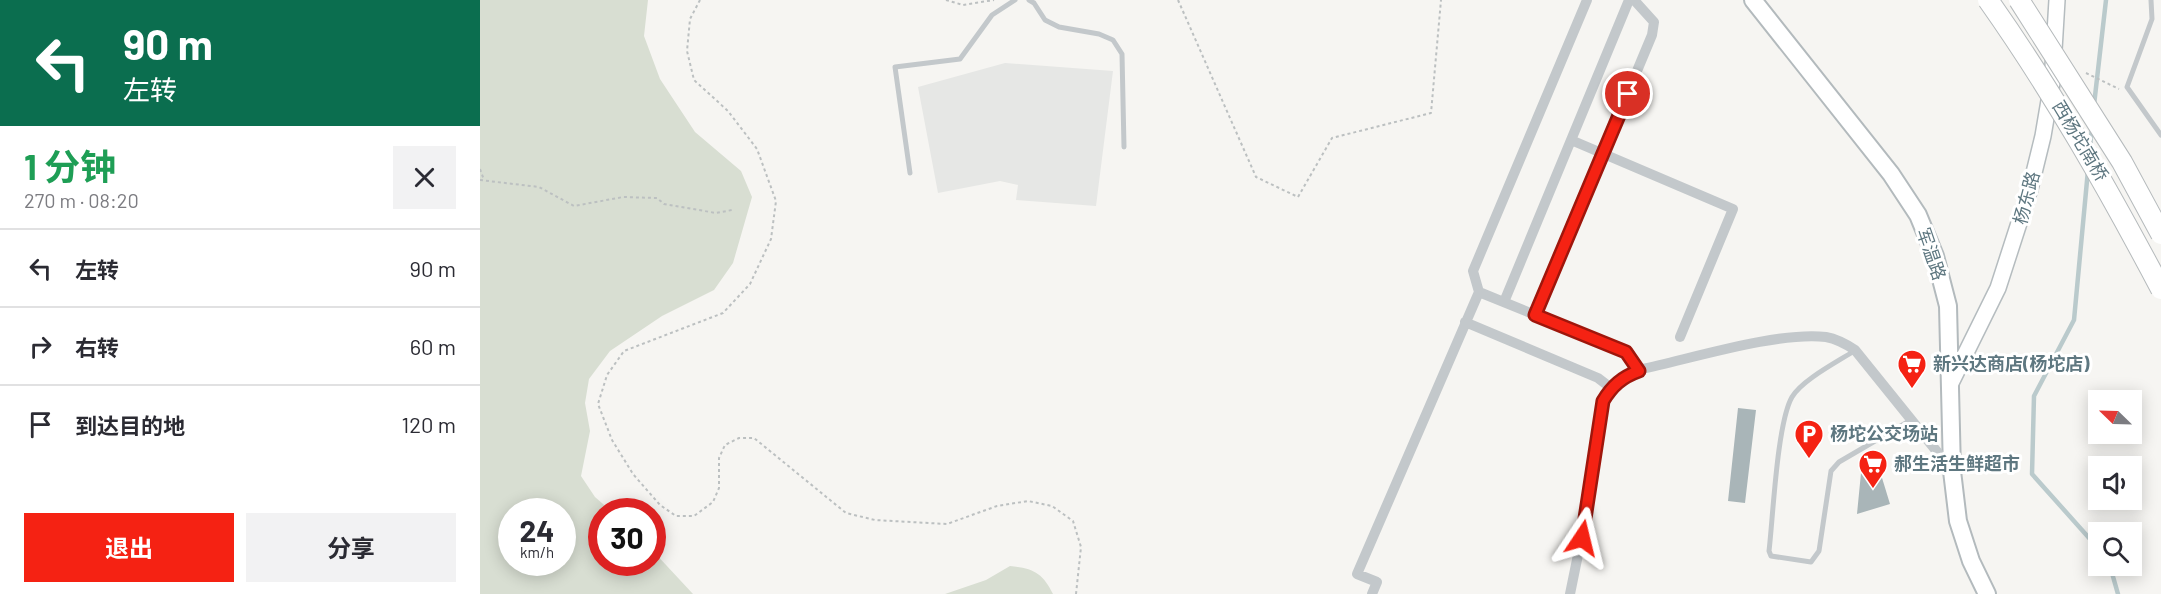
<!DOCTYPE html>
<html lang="zh">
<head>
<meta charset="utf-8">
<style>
	:root { --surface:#fff; --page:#f2f2f3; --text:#2b2b33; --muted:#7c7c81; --line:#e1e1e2; --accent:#f52213 }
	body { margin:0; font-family:Barlow,"Noto Sans SC",sans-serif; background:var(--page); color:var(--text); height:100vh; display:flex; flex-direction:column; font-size:22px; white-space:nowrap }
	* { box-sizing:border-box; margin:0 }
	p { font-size:20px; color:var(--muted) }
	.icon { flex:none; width:33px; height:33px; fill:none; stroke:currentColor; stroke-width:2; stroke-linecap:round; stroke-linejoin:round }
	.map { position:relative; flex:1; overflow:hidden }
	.drawer { display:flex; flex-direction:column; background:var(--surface); width:480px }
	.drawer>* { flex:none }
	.guide { background:#0b6e4f; color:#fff; overflow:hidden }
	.needle { width:39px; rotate:293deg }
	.fabs { position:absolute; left:1608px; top:390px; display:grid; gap:12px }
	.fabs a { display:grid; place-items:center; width:54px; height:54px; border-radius:0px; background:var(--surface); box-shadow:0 3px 15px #0003; font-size:30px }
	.speed { position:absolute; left:18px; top:498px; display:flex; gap:12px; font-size:30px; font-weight:700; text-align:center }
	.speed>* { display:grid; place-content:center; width:78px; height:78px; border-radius:50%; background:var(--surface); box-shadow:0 3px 15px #0003; line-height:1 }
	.speed small { font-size:15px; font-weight:400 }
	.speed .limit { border:9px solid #d22; background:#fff; color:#111 }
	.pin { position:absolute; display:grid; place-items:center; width:51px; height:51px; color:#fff; margin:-26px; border:3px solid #fff; border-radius:50%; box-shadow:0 2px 6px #0007 }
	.me { position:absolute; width:66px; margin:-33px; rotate:10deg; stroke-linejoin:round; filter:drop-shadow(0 0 4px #0008) }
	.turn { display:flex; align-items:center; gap:21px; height:126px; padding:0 24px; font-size:27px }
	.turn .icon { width:78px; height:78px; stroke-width:2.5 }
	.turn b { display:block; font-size:42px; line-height:51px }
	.round { display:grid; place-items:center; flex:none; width:63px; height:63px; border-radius:0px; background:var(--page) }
	.head { display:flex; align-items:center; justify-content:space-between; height:102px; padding:0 24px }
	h1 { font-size:36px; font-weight:700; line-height:45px; color:#1e9e55 }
	.primary-button { display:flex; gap:12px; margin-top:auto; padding:12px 24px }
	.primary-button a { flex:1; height:69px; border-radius:0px; background:var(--accent); color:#fff; font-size:24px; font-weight:700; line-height:69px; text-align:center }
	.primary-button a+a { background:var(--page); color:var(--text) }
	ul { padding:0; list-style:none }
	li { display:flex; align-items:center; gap:18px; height:78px; padding:0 24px; border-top:2px solid var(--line) }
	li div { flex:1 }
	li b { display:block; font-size:22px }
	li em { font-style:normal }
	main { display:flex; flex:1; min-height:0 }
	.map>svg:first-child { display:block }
	.built { fill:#e6e7e5 }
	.green { fill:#d8ded2; fill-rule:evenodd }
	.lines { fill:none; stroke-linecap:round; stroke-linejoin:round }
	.stream { stroke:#bacacc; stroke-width:4.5 }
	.building { fill:#a9b5b8 }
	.secondary-casing { stroke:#b5bcbf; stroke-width:18 }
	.primary-casing { stroke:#b3babd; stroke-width:20 }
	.path { stroke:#bcc0c1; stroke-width:2; stroke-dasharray:3 3; stroke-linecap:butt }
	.lane { stroke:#c3c8cb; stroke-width:5 }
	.street { stroke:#c3c8cb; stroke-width:10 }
	.secondary { stroke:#fff; stroke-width:15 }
	.primary { stroke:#fff; stroke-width:16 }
	.highway-bridge-casing { stroke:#b5babc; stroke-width:22; stroke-linecap:butt }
	.highway-bridge { stroke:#fff; stroke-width:20 }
	.route-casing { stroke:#9f160c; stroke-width:15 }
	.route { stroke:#f52213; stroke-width:10 }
	.labels { text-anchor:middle; stroke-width:6; stroke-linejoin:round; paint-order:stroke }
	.street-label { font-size:18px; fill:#5e7780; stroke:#fff }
	.poi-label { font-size:18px; font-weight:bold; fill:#5e7780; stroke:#fff; text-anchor:start }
</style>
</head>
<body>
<main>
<section class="drawer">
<div class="guide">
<div class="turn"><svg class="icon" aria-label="left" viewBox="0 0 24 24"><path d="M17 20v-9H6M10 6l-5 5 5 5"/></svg><div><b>90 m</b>左转</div></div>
</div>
<div class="head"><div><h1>1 分钟</h1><p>270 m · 08:20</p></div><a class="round"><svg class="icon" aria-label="close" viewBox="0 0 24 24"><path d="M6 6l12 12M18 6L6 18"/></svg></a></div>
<ul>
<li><svg class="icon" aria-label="left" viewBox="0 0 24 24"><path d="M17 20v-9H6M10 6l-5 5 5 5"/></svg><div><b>左转</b></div><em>90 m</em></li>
<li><svg class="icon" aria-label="right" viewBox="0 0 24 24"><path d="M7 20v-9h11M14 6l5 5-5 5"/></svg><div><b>右转</b></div><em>60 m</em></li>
<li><svg class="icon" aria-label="arrive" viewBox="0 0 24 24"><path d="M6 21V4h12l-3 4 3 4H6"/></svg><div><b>到达目的地</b></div><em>120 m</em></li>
</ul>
<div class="primary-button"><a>退出</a><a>分享</a></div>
</section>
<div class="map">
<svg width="1681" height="594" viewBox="0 0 1681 594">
	<rect width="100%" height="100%" fill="#f6f5f2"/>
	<!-- built -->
	<path class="built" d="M525,63L633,71L616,206L536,200L538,185L520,181L458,193L438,87Z"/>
	<!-- green -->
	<path class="green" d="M0,0H168L164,36L180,79L215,132L261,171L272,197L253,263L234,290L182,316L130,351L109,379L105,403L110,431L101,476L115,497L131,511L122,512V562H172L173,551L213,594H0ZM32,512H82V562H32Z
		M530,566C553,568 563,573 573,594H465L506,580Z"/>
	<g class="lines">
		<!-- stream -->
		<path class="stream" d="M1614,105L1626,0
			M1610,146L1612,128
			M1608,170L1594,320L1554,396L1552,474L1618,548
			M1630,566L1638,594"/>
	</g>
	<!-- building -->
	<path class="building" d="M1258,408L1276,410L1265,503L1248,501Z
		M1399,468L1410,504L1377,514L1381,473Z"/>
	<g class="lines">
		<!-- secondary casing -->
		<g class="secondary-casing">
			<path id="secondary" d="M1471,383L1518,288L1550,189L1563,136L1572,83L1577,0"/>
		</g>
		<!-- primary casing -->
		<g class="primary-casing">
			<path id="primary" d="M1273,0L1411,174L1438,215L1455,256L1468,306L1472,471L1478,521L1491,561L1507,594"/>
		</g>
		<!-- path -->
		<path class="path" d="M220,0L210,19L207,51L214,80L248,111L277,149L296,201L291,239L270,284L243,313L144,351L127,375L118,404L132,440L153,474L180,505L196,516H214L233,502L239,488V458L245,445L259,438H274L366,513L395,520L467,524L517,506L548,501L572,506L593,521L601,547L596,594
			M466,0L483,5L514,0
			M698,0L776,177L818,197L852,138L951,113L961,0
			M1606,73L1639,89
			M0,169L4,180
			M0,180L59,187L94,206L143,197L177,198L184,204L236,213L252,210"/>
		<!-- lane -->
		<path class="lane" d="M549,0L554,3L565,20L579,27L619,34L633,40L642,54L644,147
			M1671,0L1672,19L1647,87L1681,135
			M430,173L415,67L480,59L512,15L535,0
			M1374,351C1357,362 1322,380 1312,397C1297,423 1293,518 1289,551L1291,556L1331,562L1339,551L1351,471L1359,462L1431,420"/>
		<!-- street -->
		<path class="street" d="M1091,140L1253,209L1200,337
			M999,292L1146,352L1159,371
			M1024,302L1149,0
			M1055,315L1172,35L1174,22L1154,0
			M985,322L1118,378L1131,388
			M892,594L897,582L877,574L999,292L993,271L1107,0
			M1090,594L1110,496L1123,401C1133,385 1144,376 1162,369C1210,359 1299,331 1346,337C1357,339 1366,344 1375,350L1471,469"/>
		<!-- secondary -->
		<use href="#secondary" class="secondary"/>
		<!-- primary -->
		<use href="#primary" class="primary"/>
		<!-- highway-bridge casing -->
		<g class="highway-bridge-casing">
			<path id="highway-bridge" d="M1508,0C1573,92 1628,189 1681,289
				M1539,0L1642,162L1681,234"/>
		</g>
		<!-- highway-bridge -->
		<use href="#highway-bridge" class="highway-bridge"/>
	</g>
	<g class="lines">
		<!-- route casing -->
		<g class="route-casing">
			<path id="route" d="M1102,538L1123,401C1132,386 1142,377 1159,371L1146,352L1055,315L1148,94"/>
		</g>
		<!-- route -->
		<use href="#route" class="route"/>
	</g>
	<!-- icons -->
	<defs>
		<g id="supermarket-pin" transform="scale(1.5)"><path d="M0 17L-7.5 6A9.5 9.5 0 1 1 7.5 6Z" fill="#f52213" stroke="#fff"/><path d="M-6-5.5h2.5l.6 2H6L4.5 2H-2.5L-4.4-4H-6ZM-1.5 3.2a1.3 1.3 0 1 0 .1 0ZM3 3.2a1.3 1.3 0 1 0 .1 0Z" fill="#fff"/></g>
		<g id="parking-pin" transform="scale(1.5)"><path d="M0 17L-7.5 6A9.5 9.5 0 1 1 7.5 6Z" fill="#f52213" stroke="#fff"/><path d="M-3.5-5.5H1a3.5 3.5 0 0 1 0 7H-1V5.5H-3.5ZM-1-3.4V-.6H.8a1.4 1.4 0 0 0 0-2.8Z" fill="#fff"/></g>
	</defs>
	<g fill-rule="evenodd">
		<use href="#supermarket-pin" x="1432" y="364"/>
		<use href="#parking-pin" x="1329" y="434"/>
		<use href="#supermarket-pin" x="1393" y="464"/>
	</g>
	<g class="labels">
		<!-- street labels -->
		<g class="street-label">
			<text transform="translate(1600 141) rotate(59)" y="6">西杨坨南桥</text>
			<text transform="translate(1547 198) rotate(-75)" y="6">杨东路</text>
			<text transform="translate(1451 254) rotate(71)" y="6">军温路</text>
		</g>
		<!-- poi labels -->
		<g class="poi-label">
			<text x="1453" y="370">新兴达商店(杨坨店)</text>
			<text x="1350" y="440">杨坨公交场站</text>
			<text x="1414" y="470">郝生活生鲜超市</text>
		</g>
	</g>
</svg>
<div class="fabs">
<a><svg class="needle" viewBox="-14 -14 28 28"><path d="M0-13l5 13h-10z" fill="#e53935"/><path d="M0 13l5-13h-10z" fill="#7c7c81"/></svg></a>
<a><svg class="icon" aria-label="sound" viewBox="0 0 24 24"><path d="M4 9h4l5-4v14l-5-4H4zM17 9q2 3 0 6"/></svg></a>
<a><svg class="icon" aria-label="search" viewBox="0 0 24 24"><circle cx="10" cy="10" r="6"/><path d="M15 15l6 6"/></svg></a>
</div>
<div class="speed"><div>24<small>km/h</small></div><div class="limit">30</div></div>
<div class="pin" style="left:1148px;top:94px;background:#d93025"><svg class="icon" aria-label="arrive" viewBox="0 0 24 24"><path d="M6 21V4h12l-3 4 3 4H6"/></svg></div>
<svg class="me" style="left:1102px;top:538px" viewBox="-20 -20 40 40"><path d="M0-17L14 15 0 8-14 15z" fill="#f52213" stroke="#fff" stroke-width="4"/></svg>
</div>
</main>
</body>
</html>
